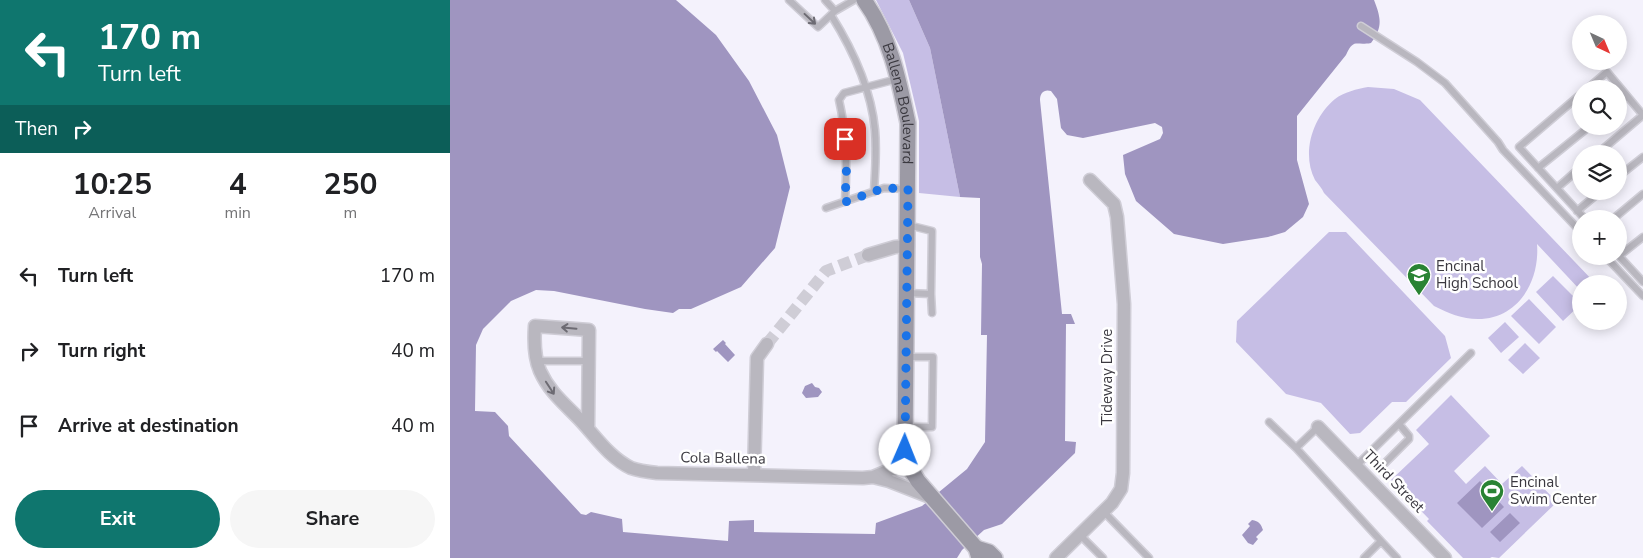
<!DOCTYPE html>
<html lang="en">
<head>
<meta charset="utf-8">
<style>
	:root { --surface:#fff; --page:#f6f6f6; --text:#202124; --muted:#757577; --accent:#0f766e }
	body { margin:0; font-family:"Nunito Sans",sans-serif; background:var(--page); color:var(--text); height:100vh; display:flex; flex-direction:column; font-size:19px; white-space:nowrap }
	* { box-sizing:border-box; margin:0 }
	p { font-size:16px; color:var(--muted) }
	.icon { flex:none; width:28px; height:28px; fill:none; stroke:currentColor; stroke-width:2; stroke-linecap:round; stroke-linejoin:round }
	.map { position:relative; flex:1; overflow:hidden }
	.sheet { display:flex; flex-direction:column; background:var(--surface); width:450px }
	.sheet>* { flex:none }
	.hud { background:#0f766e; color:#fff; overflow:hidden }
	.needle { width:32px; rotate:136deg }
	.controls { position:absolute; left:1122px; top:15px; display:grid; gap:10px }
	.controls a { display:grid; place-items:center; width:55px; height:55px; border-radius:50%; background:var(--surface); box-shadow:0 2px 12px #0003; font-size:25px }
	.pin { position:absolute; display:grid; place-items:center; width:42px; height:42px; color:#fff; margin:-21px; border-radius:10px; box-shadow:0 2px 8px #0006 }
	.me { position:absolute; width:55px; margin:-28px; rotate:1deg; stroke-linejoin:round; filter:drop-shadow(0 0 4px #0008) }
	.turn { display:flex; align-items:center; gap:18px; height:105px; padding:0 15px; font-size:22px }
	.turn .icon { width:65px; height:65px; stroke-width:2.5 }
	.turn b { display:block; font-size:35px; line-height:42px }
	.then { display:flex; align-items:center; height:48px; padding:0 15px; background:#0003; gap:10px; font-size:19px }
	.eta { display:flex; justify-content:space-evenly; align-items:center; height:85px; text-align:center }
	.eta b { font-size:30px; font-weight:700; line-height:35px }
	.primary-button { display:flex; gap:10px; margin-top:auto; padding:10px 15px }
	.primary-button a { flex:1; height:58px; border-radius:30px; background:var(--accent); color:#fff; font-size:20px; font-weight:700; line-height:58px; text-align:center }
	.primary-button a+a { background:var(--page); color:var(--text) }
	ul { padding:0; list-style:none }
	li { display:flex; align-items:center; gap:15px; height:75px; padding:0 15px }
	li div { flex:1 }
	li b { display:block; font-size:19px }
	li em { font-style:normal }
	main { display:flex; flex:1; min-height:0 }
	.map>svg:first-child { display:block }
	.green { fill:#c6bee5 }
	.water { fill:#9f95c0 }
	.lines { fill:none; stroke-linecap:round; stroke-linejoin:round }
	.street-tunnel { stroke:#cfcdd6; stroke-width:12; stroke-dasharray:12 6; stroke-linecap:butt }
	.lane-casing { stroke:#cfcdd6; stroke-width:9 }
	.street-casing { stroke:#cfcdd6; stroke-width:15 }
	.secondary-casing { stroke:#cfcdd6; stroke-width:18 }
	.lane { stroke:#b9b7bf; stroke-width:6 }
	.street { stroke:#b9b7bf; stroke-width:12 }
	.secondary { stroke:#9c9aa5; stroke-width:15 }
	.oneway { stroke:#6d6b73 }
	.route { stroke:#1a73e8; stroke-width:9; stroke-dasharray:0 16.2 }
	.labels { text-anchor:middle; stroke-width:5; stroke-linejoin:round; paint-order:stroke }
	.street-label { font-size:15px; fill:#3b3940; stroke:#fff }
	.poi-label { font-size:15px; fill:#3b3940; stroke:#fff; text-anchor:start }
</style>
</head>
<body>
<main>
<section class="sheet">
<div class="hud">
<div class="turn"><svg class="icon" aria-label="left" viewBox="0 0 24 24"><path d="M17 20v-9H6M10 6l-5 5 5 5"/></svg><div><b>170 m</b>Turn left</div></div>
<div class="then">Then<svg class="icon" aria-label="right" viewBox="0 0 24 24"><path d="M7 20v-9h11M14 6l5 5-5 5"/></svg></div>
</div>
<div class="eta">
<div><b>10:25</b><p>Arrival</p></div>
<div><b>4</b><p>min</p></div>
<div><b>250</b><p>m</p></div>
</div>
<ul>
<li><svg class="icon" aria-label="left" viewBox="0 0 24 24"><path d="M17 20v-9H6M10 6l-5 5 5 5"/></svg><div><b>Turn left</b></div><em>170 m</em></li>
<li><svg class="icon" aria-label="right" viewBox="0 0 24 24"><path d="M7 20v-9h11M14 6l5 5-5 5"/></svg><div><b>Turn right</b></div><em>40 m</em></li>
<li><svg class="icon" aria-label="arrive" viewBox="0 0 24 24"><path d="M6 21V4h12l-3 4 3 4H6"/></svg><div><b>Arrive at destination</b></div><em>40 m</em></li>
</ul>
<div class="primary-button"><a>Exit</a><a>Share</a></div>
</section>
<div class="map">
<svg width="1193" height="558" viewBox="0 0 1193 558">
	<rect width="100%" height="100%" fill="#f4f2fc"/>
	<!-- green -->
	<path class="green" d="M426,0H459L480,48L510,197L469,193V121L453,53Z
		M918,87L944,89L970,100L1146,284H1131V291L1087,244C1090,280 1069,319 1028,319C1012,319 998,313 984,306L874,193C872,188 868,184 865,180C851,153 863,117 885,99C894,92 907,89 918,87Z
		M879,232H896L995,336L1001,358L956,402H942L910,433L900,434L871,403L836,394L786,342L787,321Z
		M1103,276L1131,304L1113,321L1086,292Z
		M1079,299L1106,327L1089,344L1061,316Z
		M1055,322L1069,337L1051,353L1038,338Z
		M1075,343L1090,358L1073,374L1058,360Z
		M1001,395L1040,436L1004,471L1016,484L1035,466L1052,484L1072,466L1107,502L1049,558L1042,557L1040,558H1013L977,521L979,519L941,480L979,444L966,430Z"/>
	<!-- water -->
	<path class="water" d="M0,0H226L266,35L299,81L327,135L340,187L325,248L291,287L241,309H229L223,313L195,309L104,291L86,290L61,301L33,329L26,345L25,411L45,412L58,426L59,436L131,514L136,515L141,512L172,519L173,532L278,541L279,521L304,520V532L425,534L426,523L472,506L517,469L535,442L537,335H531L532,264L530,257V198L510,197L480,48L459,0H924C931,18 933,27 921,43C905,46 904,38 896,55L847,116V160L859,204L853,217L835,232L818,237L773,244L724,234L686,201L675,174L673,155L710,139L713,133L712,127L705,123L633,138L617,135L611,128L607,99L601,91C594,89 590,93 590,100L612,314H621L625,324H616L615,441L626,442L625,453L552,524L534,530L512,550L507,558H0Z
		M273,340L276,343L275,344L285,355L278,362L267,351L266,352L263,349Z
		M362,383L365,387L369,388L372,392L368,397L356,398L352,393L355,386Z
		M1030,481L1054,507L1032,528L1007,503Z
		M1060,513L1070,523L1050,542L1040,532Z
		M802,520C809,521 811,524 813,530L806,537L808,539L803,545L798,543L792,535L800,526L798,524Z"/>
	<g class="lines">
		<!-- street-tunnel -->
		<path class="street-tunnel" d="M317,344L376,271L418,255"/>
		<!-- lane casing -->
		<g class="lane-casing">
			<path id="lane" d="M339,0L368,27L385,11
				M375,0L385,11L404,0
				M381,15C403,50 421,88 425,130C427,151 425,171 424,192
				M911,26L967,62L995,83L1048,142L1053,150L1131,232
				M1137,89L1157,72L1193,115
				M1131,94L1069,147L1135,219
				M1169,103L1177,96
				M1147,154L1193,115
				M1088,168L1140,126
				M1169,176L1193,157
				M1107,188L1131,167
				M395,202C397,166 397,135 389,100L394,93L447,79
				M376,208L434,188L457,189
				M1127,211L1151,191
				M1163,219L1193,194
				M1155,256L1193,296
				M1169,256L1193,282
				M1169,256L1193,237
				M457,293L481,294L482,231L458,225
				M481,294L482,313
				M456,357H483L482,427H456
				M87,361H139
				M819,422L846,448
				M868,427L846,448L931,541
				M933,465L959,439V436L949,424
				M906,466L1021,353
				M654,512L699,558
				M630,535L653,558
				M914,558L931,541L947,558"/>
		</g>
		<!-- street casing -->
		<g class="street-casing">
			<path id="street" d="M418,255L445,247L458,246
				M868,427L995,558
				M138,429L139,330L85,326C84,340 84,357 90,371C100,393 115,404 131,421C146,437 160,458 181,468C189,471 198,472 207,473L413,478L423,477L457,463
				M304,475L307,358L317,344
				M423,477L439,481L480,497
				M606,558L662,503L671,489L673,473L674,304L667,217L664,204L640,180"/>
		</g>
		<!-- secondary casing -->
		<g class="secondary-casing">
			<g id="secondary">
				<path id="s1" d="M414,0C440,36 449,80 458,123L455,450L457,463L468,481L526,548L529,558"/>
				<path d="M526,548L539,552L545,558"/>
			</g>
		</g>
		<!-- lane -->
		<use href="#lane" class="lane"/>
		<!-- street -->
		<use href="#street" class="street"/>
		<!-- secondary -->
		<use href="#secondary" class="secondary"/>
	</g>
	<!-- one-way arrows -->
	<defs><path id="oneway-shaft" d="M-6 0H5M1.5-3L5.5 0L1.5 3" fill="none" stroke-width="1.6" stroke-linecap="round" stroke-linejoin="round" transform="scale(1.25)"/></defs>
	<g class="oneway">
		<use href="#oneway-shaft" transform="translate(360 19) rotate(43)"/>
		<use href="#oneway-shaft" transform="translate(119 328) rotate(-175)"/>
		<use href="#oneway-shaft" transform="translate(100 388) rotate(57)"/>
	</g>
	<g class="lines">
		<!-- route -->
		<path class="route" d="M395,139L397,157L395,202L434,188L458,189L455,450"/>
	</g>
	<!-- icons -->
	<defs>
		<g id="school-pin" transform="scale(1.25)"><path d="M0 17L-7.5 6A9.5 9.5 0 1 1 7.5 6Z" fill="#298333" stroke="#fff"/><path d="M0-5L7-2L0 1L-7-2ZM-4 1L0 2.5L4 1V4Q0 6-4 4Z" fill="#fff"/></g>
		<g id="stadium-pin" transform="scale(1.25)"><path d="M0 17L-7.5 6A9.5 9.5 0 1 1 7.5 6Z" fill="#298333" stroke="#fff"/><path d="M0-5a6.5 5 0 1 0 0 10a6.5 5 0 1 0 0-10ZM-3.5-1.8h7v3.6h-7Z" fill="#fff"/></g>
	</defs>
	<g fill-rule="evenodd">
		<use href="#school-pin" x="969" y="275"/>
		<use href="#stadium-pin" x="1042" y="491"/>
	</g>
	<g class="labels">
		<!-- street labels -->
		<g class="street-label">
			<text dy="5" stroke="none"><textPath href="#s1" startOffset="111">Ballena Boulevard</textPath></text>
			<text transform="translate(657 377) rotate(-90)" y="5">Tideway Drive</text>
			<text transform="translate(273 458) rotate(1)" y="5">Cola Ballena</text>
			<text transform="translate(944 481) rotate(46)" y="5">Third Street</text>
		</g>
		<!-- poi labels -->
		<g class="poi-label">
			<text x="986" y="271">Encinal<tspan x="986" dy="17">High School</tspan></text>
			<text x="1060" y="487">Encinal<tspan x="1060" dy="17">Swim Center</tspan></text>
		</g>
	</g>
</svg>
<div class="controls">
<a><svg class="needle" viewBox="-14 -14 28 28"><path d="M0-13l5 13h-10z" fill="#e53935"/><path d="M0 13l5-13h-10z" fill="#757577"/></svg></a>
<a><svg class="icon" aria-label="search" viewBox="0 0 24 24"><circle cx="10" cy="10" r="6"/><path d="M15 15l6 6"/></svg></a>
<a><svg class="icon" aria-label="layers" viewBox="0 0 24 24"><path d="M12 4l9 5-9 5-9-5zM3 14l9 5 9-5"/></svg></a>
<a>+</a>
<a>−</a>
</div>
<div class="pin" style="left:395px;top:139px;background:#d93025"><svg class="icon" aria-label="arrive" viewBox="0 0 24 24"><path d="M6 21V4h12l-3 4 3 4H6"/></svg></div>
<svg class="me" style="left:455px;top:450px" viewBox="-20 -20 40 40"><circle r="19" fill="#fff"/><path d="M0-13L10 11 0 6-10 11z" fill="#1a73e8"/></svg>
</div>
</main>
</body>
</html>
